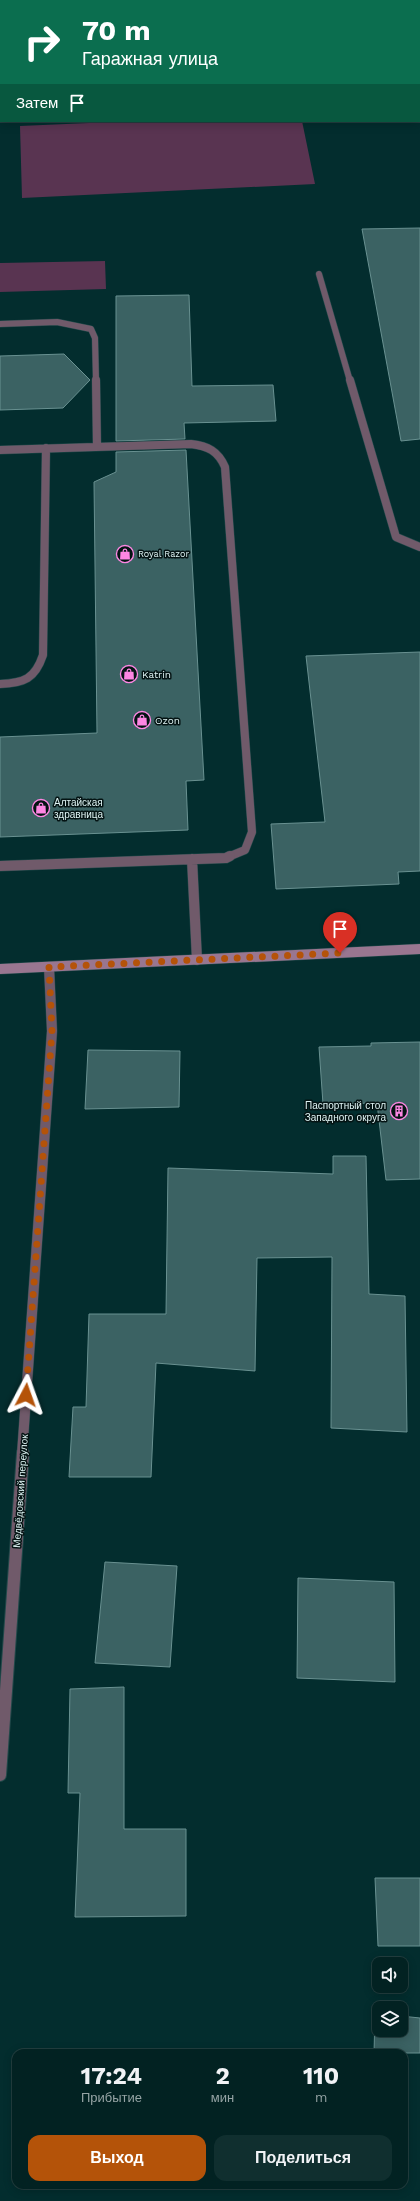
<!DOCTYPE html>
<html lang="ru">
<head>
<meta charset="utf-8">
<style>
	:root { --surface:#022222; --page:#102f2f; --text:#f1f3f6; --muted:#96a4a5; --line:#233f40; --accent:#b45309 }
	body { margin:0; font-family:"Work Sans",sans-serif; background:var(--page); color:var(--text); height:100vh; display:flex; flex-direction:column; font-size:15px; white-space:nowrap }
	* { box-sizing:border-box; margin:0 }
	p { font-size:13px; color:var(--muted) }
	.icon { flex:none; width:22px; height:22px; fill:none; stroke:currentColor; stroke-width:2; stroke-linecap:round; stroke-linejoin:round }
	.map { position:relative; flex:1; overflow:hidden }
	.side { position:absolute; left:12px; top:2049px; width:396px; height:140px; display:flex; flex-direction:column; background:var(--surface); border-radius:12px; box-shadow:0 2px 10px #0003,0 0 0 1px var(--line) }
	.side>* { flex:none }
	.banner { position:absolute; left:0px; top:0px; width:420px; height:122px; box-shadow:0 2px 10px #0003,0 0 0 1px var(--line); background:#0b6e4f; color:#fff; overflow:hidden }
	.controls { position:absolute; left:372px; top:1957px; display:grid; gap:8px }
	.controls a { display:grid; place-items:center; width:36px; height:36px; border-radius:8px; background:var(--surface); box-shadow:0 2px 10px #0003,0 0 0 1px var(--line); font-size:20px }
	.pin { position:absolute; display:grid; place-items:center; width:34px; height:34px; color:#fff; margin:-41px -17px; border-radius:50% 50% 50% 0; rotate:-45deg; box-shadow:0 0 4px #0007 }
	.pin .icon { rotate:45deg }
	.me { position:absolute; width:44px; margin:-22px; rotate:4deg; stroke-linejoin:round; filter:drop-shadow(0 0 3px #0008) }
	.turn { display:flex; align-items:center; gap:14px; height:84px; padding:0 16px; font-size:18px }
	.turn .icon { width:52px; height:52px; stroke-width:2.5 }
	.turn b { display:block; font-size:28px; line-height:34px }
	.then { display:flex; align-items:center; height:38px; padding:0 16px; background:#0003; gap:8px; font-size:15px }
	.eta { display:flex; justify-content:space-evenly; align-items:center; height:68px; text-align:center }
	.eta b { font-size:24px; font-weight:700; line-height:28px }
	.primary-button { display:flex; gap:8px; margin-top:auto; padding:8px 16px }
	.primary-button a { flex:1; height:46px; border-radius:12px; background:var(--accent); color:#fff; font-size:16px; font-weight:700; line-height:46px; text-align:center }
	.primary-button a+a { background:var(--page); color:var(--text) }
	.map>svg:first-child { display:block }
	.green { fill:#593451 }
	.building { fill:#3b6263; stroke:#699191 }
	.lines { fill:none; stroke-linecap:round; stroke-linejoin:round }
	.lane-far2-casing { stroke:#22494a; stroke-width:7 }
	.lane-far1-casing { stroke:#22494a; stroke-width:9 }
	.lane-casing { stroke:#22494a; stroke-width:11 }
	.street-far1-casing { stroke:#22494a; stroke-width:11 }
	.street-casing { stroke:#22494a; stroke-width:14 }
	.secondary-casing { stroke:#22494a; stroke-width:11 }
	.lane-far2 { stroke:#705a6a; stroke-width:6 }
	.lane-far1 { stroke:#705a6a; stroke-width:8 }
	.lane { stroke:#705a6a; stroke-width:10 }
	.street-far1 { stroke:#705a6a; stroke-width:10 }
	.street { stroke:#705a6a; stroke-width:12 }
	.secondary { stroke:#997690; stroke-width:10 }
	.route { stroke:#b45309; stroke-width:7; stroke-dasharray:0 12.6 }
	.labels { text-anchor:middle; stroke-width:3; stroke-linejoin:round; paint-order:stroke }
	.far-poi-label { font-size:9px; fill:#dff4f4; stroke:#041313; text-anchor:start }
	.poi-label { font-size:10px; fill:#dff4f4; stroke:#041313; text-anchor:start }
	.street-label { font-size:10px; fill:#dff4f4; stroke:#041313 }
</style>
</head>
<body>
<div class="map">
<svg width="420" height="2201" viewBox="0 0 420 2201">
	<rect width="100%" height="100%" fill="#032d2e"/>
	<!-- green -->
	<path class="green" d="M135,121H302L315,184L22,198L20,126Z
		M105,261L106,289L0,292V263Z"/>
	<!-- building -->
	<path class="building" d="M420,228V439L401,441L362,229Z
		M189,295L192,386L273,385L276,421L184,423L185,439L116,441V296Z
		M64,354L90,380L63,408L0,410V356Z
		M186,450L204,780L186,781L188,830L0,837V737L97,733L94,482L116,472V452Z
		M420,652V871L398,872L399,884L276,889L271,824L325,822L306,656Z
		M420,1042V1179L386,1180L377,1103L323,1104L319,1047L371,1046V1043Z
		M88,1050L180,1051L179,1107L85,1109Z
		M333,1156H366L369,1294L405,1296L407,1432L331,1428L332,1257L257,1258L255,1371L156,1363L151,1477H69L73,1407H86L89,1314H166L168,1168L333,1174Z
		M105,1562L177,1566L170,1667L95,1663Z
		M298,1578L394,1582L395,1682L297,1678Z
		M124,1687V1829H186V1916L75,1917L80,1793H68L70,1689Z
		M375,1878H420V1946H378Z
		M375,2015H379V2030H401V2016L420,2018V2053H374Z"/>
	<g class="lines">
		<!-- lane-far2 casing -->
		<g class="lane-far2-casing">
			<path id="lane-far2" d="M319,274L350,381
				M0,324L57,322L91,329L95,338L96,381"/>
		</g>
		<!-- lane-far1 casing -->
		<g class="lane-far1-casing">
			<path id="lane-far1" d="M96,380L97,447
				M350,380L396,537L420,547
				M0,450L191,444C208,446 218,451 225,467L252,832L245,850L228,857
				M0,684C24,683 35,679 43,655L46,448"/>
		</g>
		<!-- lane casing -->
		<g class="lane-casing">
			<path id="lane" d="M192,859L197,960
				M0,866L226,858L230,856"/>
		</g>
		<!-- street-far1 casing -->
		<g class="street-far1-casing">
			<path id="street-far1" d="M22,1454L52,1031L49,967"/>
		</g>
		<!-- street casing -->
		<g class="street-casing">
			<path id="street" d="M0,1775L23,1453"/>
		</g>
		<!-- secondary casing -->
		<g class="secondary-casing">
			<path id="secondary" d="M0,969L420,949"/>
		</g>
		<!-- lane-far2 -->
		<use href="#lane-far2" class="lane-far2"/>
		<!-- lane-far1 -->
		<use href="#lane-far1" class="lane-far1"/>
		<!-- lane -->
		<use href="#lane" class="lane"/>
		<!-- street-far1 -->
		<use href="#street-far1" class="street-far1"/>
		<!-- street -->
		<use href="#street" class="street"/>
		<!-- secondary -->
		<use href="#secondary" class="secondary"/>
	</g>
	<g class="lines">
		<!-- route -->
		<path class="route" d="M26,1395L52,1031L49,967L340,953"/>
	</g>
	<!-- icons -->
	<defs>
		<g id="shop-ring" transform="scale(0.9)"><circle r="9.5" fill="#041313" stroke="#fd86e2" stroke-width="1.5"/><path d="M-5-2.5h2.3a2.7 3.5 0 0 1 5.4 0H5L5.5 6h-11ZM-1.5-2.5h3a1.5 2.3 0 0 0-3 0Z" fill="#fd86e2"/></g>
		<g id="building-ring" transform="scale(0.9)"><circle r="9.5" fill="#041313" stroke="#fd86e2" stroke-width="1.5"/><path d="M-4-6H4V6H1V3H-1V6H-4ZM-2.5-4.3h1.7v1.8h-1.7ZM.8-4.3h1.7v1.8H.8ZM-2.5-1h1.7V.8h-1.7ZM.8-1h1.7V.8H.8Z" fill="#fd86e2"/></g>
	</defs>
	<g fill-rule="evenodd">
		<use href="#shop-ring" x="125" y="554"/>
		<use href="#shop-ring" x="129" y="674"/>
		<use href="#shop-ring" x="142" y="720"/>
		<use href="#shop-ring" x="41" y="808"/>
		<use href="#building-ring" x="399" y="1111"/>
	</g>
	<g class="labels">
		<!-- far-poi labels -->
		<g class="far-poi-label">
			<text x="138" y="557">Royal Razor</text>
		</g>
		<!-- poi labels -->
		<g class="poi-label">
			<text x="142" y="678">Katrin</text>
			<text x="155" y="724">Ozon</text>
			<text x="54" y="806">Алтайская<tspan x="54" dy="12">здравница</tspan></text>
			<text x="386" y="1109" text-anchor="end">Паспортный стол<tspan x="386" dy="12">Западного округа</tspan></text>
		</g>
		<!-- street labels -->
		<g class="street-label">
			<text transform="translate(20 1491) rotate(-86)" y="4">Медвёдовский переулок</text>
		</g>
	</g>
</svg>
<div class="controls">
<a><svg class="icon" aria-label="sound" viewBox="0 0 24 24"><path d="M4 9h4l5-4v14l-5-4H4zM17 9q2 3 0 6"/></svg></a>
<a><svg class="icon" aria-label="layers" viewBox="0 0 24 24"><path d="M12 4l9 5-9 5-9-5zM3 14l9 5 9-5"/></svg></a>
</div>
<div class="pin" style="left:340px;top:953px;background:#d93025"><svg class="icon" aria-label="arrive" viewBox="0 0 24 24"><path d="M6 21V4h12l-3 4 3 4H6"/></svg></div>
<svg class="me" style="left:26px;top:1395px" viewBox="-20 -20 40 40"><path d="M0-17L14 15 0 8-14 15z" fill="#b45309" stroke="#fff" stroke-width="4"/></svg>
<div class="banner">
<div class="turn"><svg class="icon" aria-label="right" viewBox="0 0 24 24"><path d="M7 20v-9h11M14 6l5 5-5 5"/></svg><div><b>70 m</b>Гаражная улица</div></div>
<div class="then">Затем<svg class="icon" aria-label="arrive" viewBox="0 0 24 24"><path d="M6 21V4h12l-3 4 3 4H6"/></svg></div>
</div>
<section class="side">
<div class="eta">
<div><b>17:24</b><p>Прибытие</p></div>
<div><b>2</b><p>мин</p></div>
<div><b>110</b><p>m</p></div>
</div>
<div class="primary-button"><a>Выход</a><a>Поделиться</a></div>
</section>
</div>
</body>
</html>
